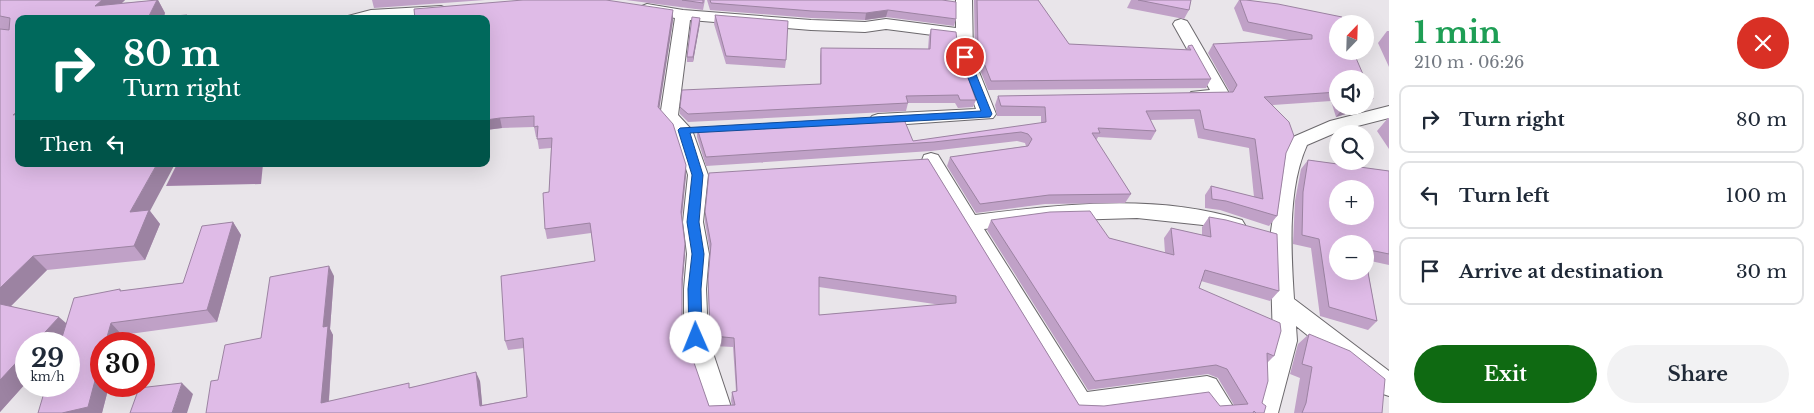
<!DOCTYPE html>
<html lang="en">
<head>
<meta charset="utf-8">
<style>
	:root { --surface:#fff; --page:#f2f2f3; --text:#1f2937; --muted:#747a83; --line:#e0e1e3; --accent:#0f6a12 }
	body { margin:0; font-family:"Libre Baskerville",serif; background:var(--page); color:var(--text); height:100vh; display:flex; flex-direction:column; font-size:19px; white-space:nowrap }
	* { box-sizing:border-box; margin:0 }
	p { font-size:16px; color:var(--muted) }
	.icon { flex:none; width:28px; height:28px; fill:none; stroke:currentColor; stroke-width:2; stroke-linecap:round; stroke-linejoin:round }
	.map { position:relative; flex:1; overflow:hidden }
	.sheet { display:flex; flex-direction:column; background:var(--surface); width:425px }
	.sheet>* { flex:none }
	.hud { position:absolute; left:15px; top:15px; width:475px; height:152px; border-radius:10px; box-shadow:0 5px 20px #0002; background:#00695c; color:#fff; overflow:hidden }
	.needle { width:32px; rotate:23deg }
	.controls { position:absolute; left:1329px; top:15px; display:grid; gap:10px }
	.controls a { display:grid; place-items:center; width:45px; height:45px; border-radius:50%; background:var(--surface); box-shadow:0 5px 20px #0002; font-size:25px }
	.speed { position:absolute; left:15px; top:332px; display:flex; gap:10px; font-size:25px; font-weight:700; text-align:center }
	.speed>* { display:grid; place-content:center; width:65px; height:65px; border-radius:50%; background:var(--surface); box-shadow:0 5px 20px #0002; line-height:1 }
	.speed small { font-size:12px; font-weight:400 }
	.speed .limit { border:8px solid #d22; background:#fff; color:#111 }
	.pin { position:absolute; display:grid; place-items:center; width:42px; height:42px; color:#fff; margin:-21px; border:2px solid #fff; border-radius:50%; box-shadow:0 1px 5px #0007 }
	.me { position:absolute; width:55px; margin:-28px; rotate:359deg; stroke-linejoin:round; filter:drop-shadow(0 0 4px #0008) }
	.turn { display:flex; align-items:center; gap:18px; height:105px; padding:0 25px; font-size:22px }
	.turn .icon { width:65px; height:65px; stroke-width:2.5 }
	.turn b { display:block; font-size:35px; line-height:42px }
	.then { display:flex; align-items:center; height:48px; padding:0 25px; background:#0003; gap:10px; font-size:19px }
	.round { display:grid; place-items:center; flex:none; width:52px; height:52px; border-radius:26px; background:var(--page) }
	.overview { display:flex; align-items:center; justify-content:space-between; height:85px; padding:0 25px }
	h1 { font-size:30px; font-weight:700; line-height:38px; color:#1e9e55 }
	.button { display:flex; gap:10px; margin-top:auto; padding:10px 25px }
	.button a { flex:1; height:58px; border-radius:30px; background:var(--accent); color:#fff; font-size:20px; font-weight:700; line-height:58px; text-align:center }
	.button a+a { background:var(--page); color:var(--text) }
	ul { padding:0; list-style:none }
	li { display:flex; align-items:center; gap:15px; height:68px; margin:0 10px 8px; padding:0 15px; border:2px solid var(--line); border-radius:10px }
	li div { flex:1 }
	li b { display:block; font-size:19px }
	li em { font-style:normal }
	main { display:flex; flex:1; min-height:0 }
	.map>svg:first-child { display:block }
	.water { fill:#a280a9 }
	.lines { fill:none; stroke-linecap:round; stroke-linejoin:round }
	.minor-casing { stroke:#6c696d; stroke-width:2 }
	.minor { fill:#fff; fill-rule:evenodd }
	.wall { fill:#c0a1c7; fill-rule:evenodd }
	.shaded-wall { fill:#9c83a2 }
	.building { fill:#dfbbe7; stroke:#9c83a2; fill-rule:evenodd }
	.route { fill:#1a73e8; stroke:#114b97 }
</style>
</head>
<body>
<main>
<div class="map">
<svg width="1389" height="413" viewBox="0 0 1389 413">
	<rect width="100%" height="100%" fill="#e9e5ea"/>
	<!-- water -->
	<path class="water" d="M177,164H263L261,184L166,186Z"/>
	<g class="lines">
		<!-- minor casing -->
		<g class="minor-casing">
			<path id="minor" d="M956,0H972L973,57L996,114L993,118L878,126L872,124L869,120L872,116L878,114L976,109L957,57L956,38L886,29L865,32L811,30L690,20L678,115L692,130L708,175L703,222L709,254L706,289L708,338L733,413H709L684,338V289L687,254L683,222L688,175L675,133L660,117L675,18L642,12L639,9L642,6L647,4L683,10L811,20L865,22L886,19L956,28Z
				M441,6L446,8L449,11L446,14L386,19H345L348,16L371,10Z
				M1181,19L1187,21L1189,24L1230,95L1227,99L1197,101L1191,100L1188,96L1191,92L1210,90L1173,24L1175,21Z
				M1389,106V118L1342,130L1307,145C1287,189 1291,252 1294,299L1389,371V396L1380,393L1296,326L1297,341L1278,413H1254L1273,341L1270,238L1281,162L1293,137L1330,121Z
				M931,153L938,155L975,215C1063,204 1156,193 1242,220L1245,225L1242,230L1235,233L1203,225L1137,218L1069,220L984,229L1087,392L1207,376L1216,379L1237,413H1211L1201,399L1097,413L1072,412L922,160L924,155Z"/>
		</g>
		<!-- minor -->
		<use href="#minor" class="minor"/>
	</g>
	<!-- wall -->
	<path class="wall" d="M0,0H125L122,3L158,0L165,13L164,17L187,15L189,19H19V164L150,211L160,224L145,260L47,270L11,306L66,323L120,289L121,291L183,283L233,222L241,235L217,322L122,335L102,413H38L69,344H26V383L0,412Z
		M372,0H485L374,8Z
		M626,0H705L703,10Z
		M707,0H942L956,19L954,26L886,17L865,20L811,18L710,10Z
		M974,0H1038L1069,44L1186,50L1188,46L1211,79L1206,88L988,90L975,57Z
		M1131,0H1191L1189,10L1184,19L1127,8Z
		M1239,0H1246L1342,17L1338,79V106H1365V108L1336,117L1331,101L1273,105L1286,153L1277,216L1269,226L1220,210L1205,208V195L1211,186L1254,197L1249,148L1198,138L1194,119L1150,120L1156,131L1151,140L1098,137L1096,141L1131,194L1125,203L1045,204L976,213L947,166L950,157L1026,146L1025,143L1017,141L931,151L706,166L697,137V128L913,141L1041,123V116H997L995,105L998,96L1230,92L1208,53L1213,44L1289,40L1243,31L1234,8Z
		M715,15L786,60L785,68L726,64L714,24Z
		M486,19L673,20L659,108L686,175L682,217L685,254L682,289V329L709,406L732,405L731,401L732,392L736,391L733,347L713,346L710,338L708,289L710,252L705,222V212L928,159L1079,405L1104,406H1220L1234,405L1218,378L1208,374L1088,390L987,230L991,220L1109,238L1165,253L1164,238L1171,228L1202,235V227L1209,217L1279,291L1270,301L1201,281L1199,288L1274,356L1267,363L1262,403L1264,413H206L218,380L261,338L334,276L330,329L333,335L329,401L411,387L480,381L482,405L527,397L524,348L508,350L505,341L595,261L591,233L547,239L545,229L549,192L551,148L539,149L537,137H536L534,127L502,128L486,130ZM819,287L941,305L819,315Z
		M700,23L693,62H687V57Z
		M931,29L958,50L976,100L973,107L958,108L955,103H908L906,111L688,122L680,114V107L820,84V56L821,48L928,49L929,36Z
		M1387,31H1389V67L1378,43Z
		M1388,118H1389V149L1377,131Z
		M1308,160L1389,171V265L1366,260L1377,321L1368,330L1320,316L1311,248L1293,244L1295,201L1301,169ZM1365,244V271H1338Z
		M1309,334L1382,413H1294L1300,378L1290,374L1298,344Z"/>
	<!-- shaded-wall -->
	<path class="shaded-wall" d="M102,0H125L105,19L95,6Z
		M157,0H158L165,13L163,19L148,18Z
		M673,10V20L658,117V107Z
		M888,10L886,17L865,20L866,13Z
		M700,18V23L693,62V57Z
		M1373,99L1365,108L1336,117L1343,108L1348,106H1365V101Z
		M19,110V121L13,115Z
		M500,118L502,128L486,130V120Z
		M157,164H175L150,211L160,224L145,260L134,246L130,212Z
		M686,165V175L681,222V212Z
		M233,222L241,235L217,322L207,310Z
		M685,244V254L682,289V279Z
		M33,256L47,270L2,315L0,313V288Z
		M329,266L334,276L330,329L333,335L328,412L321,403L323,327Z
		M59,317L74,330L61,344H34Z
		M111,323L122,335L120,344H105Z
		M26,352V383L0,412V380Z
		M101,358V386H109L102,413H62Z
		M476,372L480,381L483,413L480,406Z
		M182,383L193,394L187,413H172Z"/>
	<!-- building -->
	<path class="building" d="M0,0H102L95,6L157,0L148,18L187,15L184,19H19V110L13,115L19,114V164H157L130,212L149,210L134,246L33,256L0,288V29L9,30L10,18L0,16Z
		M523,0H606L673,10L658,107L673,124L686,165L681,212L685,244L682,279V328L709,406L735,405L732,392L737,391L734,338L713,336L710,328L708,279L711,244L705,212L709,173L928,159L1079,405L1104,406L1209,392L1220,406L1248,404L1227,369L1216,365L1095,381L991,220L1050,212L1090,211L1109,238L1174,255L1171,228L1211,237L1209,217L1226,220L1277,234L1279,291L1205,270L1199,288L1280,323L1281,331L1274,356L1267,353L1268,381L1262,403L1266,406L1264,413H1256L1254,411L1253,413H206L211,381L218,380L225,345L261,338L270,277L329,266L323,327L328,326L321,403L409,383V388L476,372L480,406L527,397L523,338L505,341L501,276L595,261L590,223L545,229L543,193L549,192L552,138L537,139L538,126L534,127V116L500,118L486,120V19H415L414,9ZM819,277L956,296V303L819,315Z
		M682,0H703V3Z
		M710,0H942L956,2V19L888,10L866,13L812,11L711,3Z
		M977,0H1038L1069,44L1191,50L1188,46L1192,45L1211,79L991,81L978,48Z
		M1138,0H1191L1189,10Z
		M1240,0H1246L1278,4L1342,17L1344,24H1338V51H1353L1365,79H1338V92L1264,97L1289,122L1294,136L1286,153L1277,216L1226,201L1212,199L1211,186L1263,199L1255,139L1204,129L1200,110L1146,111L1156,131L1098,128L1100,133H1092L1131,194L1049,195L980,204L950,157L1028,146L1032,139L1028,134L1021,132L934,142L706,157L697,128L903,117L913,141L1046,122L1045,107L1001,106L998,96L1233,92L1237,85L1213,44L1312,39V35L1248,22Z
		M715,15L788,21L786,60L726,56Z
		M353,16V19H332Z
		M692,17L700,18L693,57H687Z
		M931,29L956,32L958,50L976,100H960L958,95L906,96L908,103L688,114L680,107L682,90L821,84V48L930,49Z
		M1365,80L1373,99L1365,101Z
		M1308,160L1389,171V254L1365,249V244H1338V271H1365V256L1377,321L1329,307L1319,239L1302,235L1303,192ZM1338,189H1365V216H1338Z
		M233,222L207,310L111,323L105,344H101V358L88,407L62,413H38L46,386H69V344H60L74,298L120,289V291L183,283L202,226Z
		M0,304L59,317L34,344H26V352L0,380Z
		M1309,334L1350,351L1385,379L1382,413H1302L1306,403L1312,367L1302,364Z
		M182,383L172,413H130L139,388Z"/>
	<!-- route -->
	<path class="route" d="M965,54L969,57L992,114L990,117L690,133L703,175L699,222L704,254L701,289L702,338L700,342L696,344L691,342L689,338L688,289L692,254L687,222L692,175L678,130L680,128L981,111L960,57Z"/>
</svg>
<div class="controls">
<a><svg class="needle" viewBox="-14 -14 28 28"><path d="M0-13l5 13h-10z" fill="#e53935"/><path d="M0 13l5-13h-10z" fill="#747a83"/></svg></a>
<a><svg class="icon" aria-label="sound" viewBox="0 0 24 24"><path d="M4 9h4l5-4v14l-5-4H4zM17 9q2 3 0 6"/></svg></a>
<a><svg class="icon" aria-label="search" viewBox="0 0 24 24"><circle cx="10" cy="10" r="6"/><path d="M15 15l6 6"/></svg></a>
<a>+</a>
<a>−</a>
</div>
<div class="speed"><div>29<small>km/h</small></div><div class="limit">30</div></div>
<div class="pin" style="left:965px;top:57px;background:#d93025"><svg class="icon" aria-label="arrive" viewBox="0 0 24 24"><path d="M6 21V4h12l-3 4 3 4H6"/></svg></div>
<svg class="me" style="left:696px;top:338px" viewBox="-20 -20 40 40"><circle r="19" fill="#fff"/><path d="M0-13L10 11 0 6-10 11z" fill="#1a73e8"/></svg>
<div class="hud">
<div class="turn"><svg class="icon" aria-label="right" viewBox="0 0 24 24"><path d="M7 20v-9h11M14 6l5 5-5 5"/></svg><div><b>80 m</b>Turn right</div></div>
<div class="then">Then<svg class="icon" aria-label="left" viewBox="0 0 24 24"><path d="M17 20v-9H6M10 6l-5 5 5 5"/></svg></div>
</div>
</div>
<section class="sheet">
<div class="overview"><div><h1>1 min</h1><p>210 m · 06:26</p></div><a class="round" style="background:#d93025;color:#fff"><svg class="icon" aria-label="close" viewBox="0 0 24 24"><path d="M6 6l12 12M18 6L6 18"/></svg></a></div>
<ul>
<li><svg class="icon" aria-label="right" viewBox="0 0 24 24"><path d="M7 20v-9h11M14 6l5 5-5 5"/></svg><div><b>Turn right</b></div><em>80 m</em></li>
<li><svg class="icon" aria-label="left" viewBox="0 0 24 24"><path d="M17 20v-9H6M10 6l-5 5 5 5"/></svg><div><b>Turn left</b></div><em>100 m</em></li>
<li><svg class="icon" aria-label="arrive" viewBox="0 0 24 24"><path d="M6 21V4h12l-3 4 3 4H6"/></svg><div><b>Arrive at destination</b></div><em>30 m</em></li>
</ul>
<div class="button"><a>Exit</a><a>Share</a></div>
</section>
</main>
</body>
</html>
